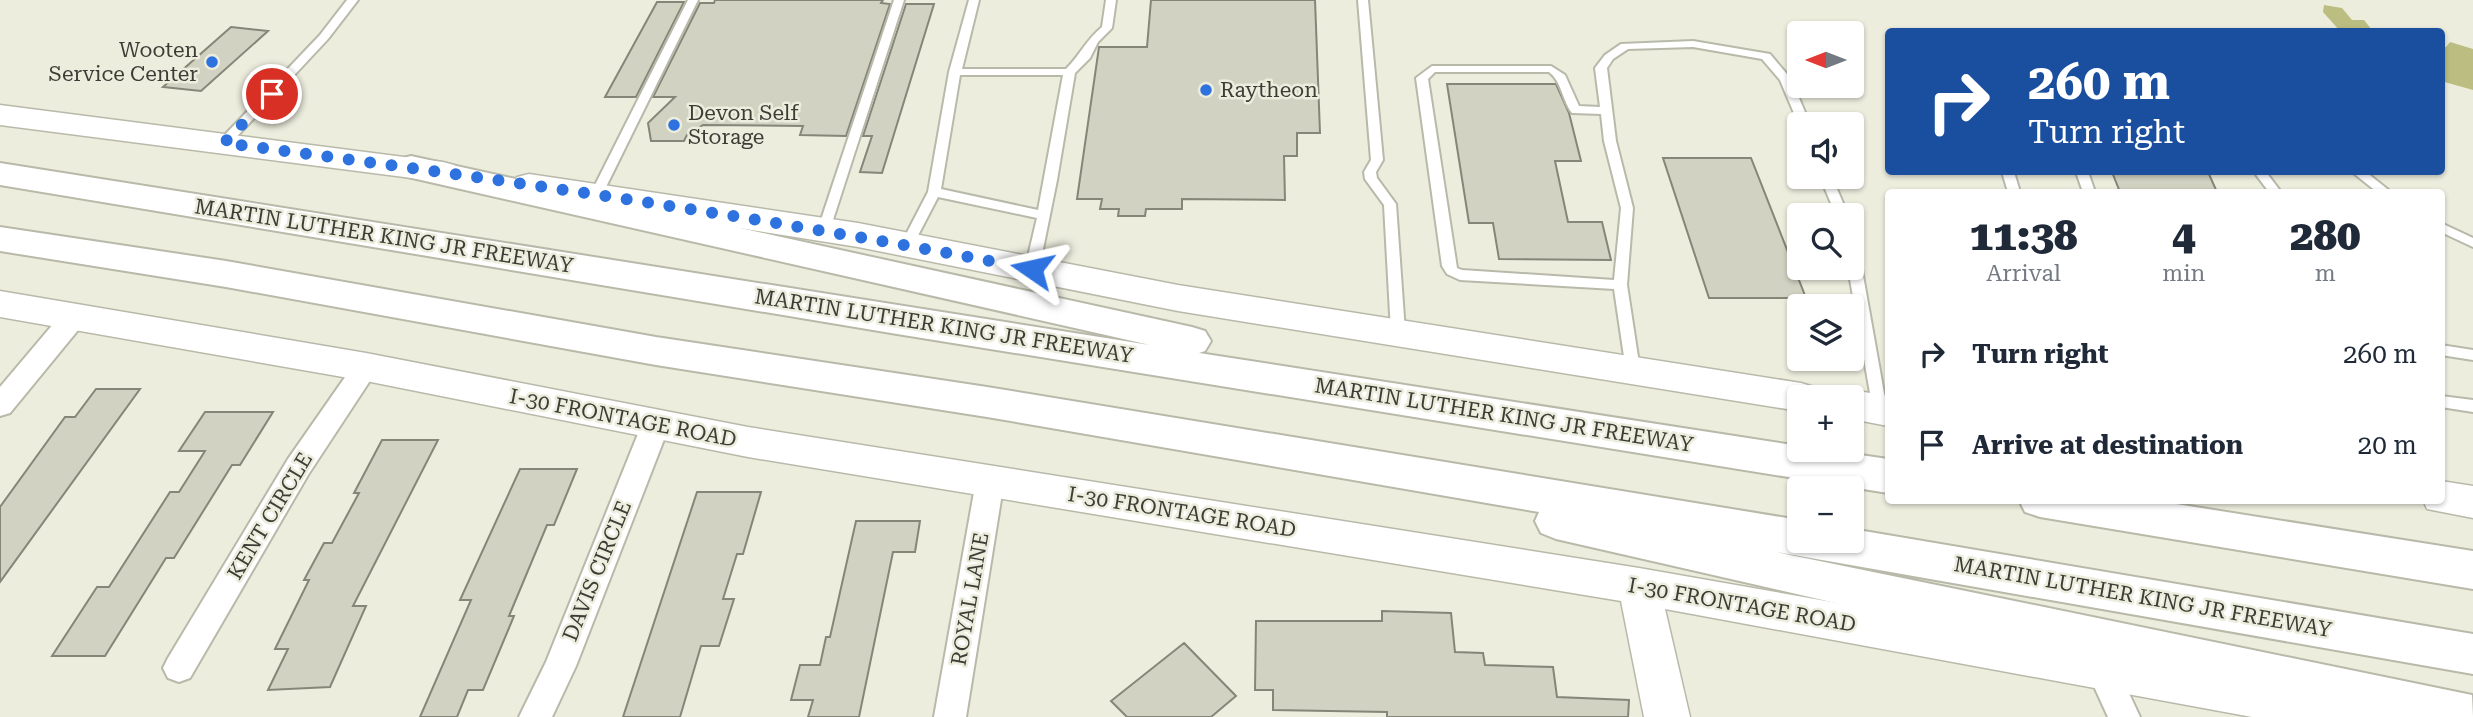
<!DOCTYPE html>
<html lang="en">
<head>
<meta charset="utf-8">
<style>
	:root { --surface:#fff; --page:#f6f6f7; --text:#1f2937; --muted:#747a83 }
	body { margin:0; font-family:"Roboto Serif",serif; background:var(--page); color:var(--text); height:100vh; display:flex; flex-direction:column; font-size:26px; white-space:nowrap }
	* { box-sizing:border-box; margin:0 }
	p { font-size:23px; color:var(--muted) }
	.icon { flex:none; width:38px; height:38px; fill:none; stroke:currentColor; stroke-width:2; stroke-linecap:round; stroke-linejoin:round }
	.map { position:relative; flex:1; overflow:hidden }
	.details { position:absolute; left:1885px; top:189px; width:560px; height:315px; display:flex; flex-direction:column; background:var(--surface); border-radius:7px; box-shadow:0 2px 5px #0004 }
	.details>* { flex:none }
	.guide { position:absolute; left:1885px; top:28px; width:560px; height:147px; border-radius:7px; box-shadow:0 2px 5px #0004; background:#1a4fa0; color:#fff; overflow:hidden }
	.needle { width:46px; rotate:270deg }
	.tools { position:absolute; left:1787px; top:21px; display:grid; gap:14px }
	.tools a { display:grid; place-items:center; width:77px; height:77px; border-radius:7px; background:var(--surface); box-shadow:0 2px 5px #0004; font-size:35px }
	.pin { position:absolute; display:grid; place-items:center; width:60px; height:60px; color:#fff; margin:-30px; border:4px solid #fff; border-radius:50%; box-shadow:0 2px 7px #0007 }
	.me { position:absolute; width:77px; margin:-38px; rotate:281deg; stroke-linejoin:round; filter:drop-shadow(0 0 5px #0008) }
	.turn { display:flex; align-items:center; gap:24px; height:147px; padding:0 28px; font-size:32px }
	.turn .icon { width:91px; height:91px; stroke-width:2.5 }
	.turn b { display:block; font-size:49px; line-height:60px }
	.eta { display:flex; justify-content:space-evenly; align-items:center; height:119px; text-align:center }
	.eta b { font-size:42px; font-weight:800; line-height:49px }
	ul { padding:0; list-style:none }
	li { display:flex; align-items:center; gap:21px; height:91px; padding:0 28px }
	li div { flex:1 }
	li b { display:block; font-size:26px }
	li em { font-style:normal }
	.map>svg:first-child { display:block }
	.water { fill:#bcbe81 }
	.building { fill:#d1d2c2; stroke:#858677; stroke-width:2 }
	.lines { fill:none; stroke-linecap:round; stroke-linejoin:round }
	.lane-casing { stroke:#b9b9aa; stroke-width:4 }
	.street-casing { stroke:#b9b9aa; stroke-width:4 }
	.secondary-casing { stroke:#b9b9aa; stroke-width:3 }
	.highway-casing { stroke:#b9b9aa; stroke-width:4 }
	.lane { fill:#fff; fill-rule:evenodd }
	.street { fill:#fff; fill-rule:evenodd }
	.secondary { fill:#fff; fill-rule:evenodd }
	.highway { fill:#fff; fill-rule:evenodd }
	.route { stroke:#2d72df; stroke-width:12; stroke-dasharray:0 21.6 }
	.poi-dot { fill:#2d72df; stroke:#eceddd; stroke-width:2.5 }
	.labels { text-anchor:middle; stroke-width:5; stroke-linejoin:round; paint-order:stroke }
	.poi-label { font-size:21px; fill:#3c3d36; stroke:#eceddd; text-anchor:start }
	.street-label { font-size:21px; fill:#3c3d36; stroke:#eceddd }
</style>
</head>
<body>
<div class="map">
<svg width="2473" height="717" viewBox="0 0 2473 717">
	<rect width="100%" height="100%" fill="#eceddd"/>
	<!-- water -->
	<path class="water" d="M2324,5L2342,8L2352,20H2364L2372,30L2340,31L2323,12Z
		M2450,42L2473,49V90L2441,81V47H2446Z"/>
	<!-- building -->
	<path class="building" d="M715,0H883L881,3L890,4L846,136L800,135L803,126L703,125L687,135L684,141H651L648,123L675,97H653L700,3H714Z
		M1151,0H1315L1320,133H1297V156H1284L1285,200L1182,199V209H1146L1145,216H1118L1119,209H1100L1102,199H1077L1099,47H1147Z
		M657,2H684L636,97H605Z
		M906,4H934L882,173L860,172L872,136H863Z
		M231,27L268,31L201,91L163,87Z
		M1447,84H1556L1569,113L1581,161H1555L1568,222H1602L1611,260L1499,259L1493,223H1469Z
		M1663,158H1751L1806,298H1709Z
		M2112,172H2208L2217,192H2120Z
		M96,389H140L0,582V507L65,417H75Z
		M205,412H273L240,465H232L174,558H166L105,656H52L97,587H109L170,492H179L205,451H179Z
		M382,440H438L353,606H366L330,687L268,690L288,649H275L309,580H304L324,543H332L359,493H354Z
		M520,469H577L554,525H547L509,616H514L483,690H468L457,717H420L471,600H460Z
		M697,492H761L743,554H737L723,599H734L719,646H701L680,717H623Z
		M856,521H920L915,552H893L859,717H808L813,700H791L800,665H820L826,637H830Z
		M1382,611L1451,613L1455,652L1483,653L1485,665L1553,667L1557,697L1629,700L1628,717H1387V712L1273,710V690H1255L1256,621H1382Z
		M1184,643L1236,696L1211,717H1127L1111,701Z"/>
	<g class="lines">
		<!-- lane casing -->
		<g class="lane-casing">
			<path id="lane" d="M347,0H358L328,39L228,146H220L218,143L220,140L320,35Z
				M688,0H698L602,195L600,198H592L590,195Z
				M894,0H904L830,229L829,232H819L818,229Z
				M969,0H979L962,69H1066C1081,54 1086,40 1102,27L1106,0H1116L1112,28L1098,42L1090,58L1075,73L1057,180L1039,269L1032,274L1025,269L1037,218L938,197L912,247L907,248L901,244L928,192L949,72ZM960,75H1063L1038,210L941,189Z
				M1358,0H1368L1383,160L1376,172L1377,178L1396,204L1405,332L1398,337L1391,332L1384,205L1365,179L1364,172L1371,160Z
				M1693,41L1770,54L1791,79L1810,124L1799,125L1780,80L1762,59L1693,47L1628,49L1613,59L1607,68L1616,141L1633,208L1627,285L1640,370L1638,374H1628L1626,370L1614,289L1460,280L1447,274L1442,266L1416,78L1432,66H1551L1565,75L1579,106L1600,107L1595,68L1605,55L1621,44ZM1435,72H1549C1562,82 1562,100 1572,113L1601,114L1604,141L1621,208L1614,280L1462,270L1457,268L1428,79Z
				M2002,172H2014L2020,192H2008Z
				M2076,172H2088L2095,192H2083Z
				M2254,172H2266L2281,192H2269Z
				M2352,172H2366L2391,192H2377Z
				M1820,177H1832L1848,215H1836Z
				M2441,223L2473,238V247L2441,232Z
				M1852,248L1859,253L1887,410L1885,414H1875L1873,410L1848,268H1852Z
				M2441,345L2473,350V360L2441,355Z
				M2441,396L2473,400V412L2441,407Z"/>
		</g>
		<!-- street casing -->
		<g class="street-casing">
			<path id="street" d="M74,308L83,310L87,317L83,324L10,413L0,416V387L65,310Z
				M366,357L375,360L379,367L308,475L190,678L179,682L168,678L163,668L168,658L288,459L357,360Z
				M656,413L666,416L670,424L576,666L552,717H519L546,662L642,424L646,416Z
				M990,470L1000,473L1004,481L966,717H934L976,481L980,473Z
				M2103,657L2114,661L2140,717H2108L2087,671L2092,661Z"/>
		</g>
		<!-- secondary casing -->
		<g class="secondary-casing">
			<path id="secondary" d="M0,105L443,162L454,165L459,172L454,179L443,182L0,125Z
				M529,174L858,223L1178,285L1801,383L1814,387L1820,397H1799V411L1178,311L858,247L517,193L513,185L517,177Z
				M0,291L366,353L748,427L1639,568L2365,696L2381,702L2388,717H2252L1665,609L1690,717H1644L1621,601L748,457L366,381L0,317Z
				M1852,390L1888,396V426L1852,419V397H1837Z
				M2441,481L2473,486V518L2427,509L2423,500H2441Z"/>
		</g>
		<!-- highway casing -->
		<g class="highway-casing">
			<path id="highway" d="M411,156L1192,327L1205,331L1211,341L1205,351L1199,353L1799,446V450H1826L1888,459V493L897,334L0,185V163L1150,345L399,175L394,167L399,159Z
				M0,227L226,261L656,337L987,387L1799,520V541H1852V529L2473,634V674L1776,552L2472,695L2473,717H2370L1840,604L1556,539L1541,533L1535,521L1539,512L987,417L656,365L226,287L0,251Z
				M2019,500H2151L2473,551V589L2040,517L2025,512Z"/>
		</g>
		<!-- lane -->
		<use href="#lane" class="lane"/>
		<!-- street -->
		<use href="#street" class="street"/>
		<!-- secondary -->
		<use href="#secondary" class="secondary"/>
		<!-- highway -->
		<use href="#highway" class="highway"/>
	</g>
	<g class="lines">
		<!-- route -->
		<path class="route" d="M272,94L224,143C494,178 764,217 1032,269"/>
	</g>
	<!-- markers -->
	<g class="poi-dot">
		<circle cx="212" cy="62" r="7"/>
		<circle cx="1206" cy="90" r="7"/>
		<circle cx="674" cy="125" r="7"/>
	</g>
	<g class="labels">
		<!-- poi labels -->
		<g class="poi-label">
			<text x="198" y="57" text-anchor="end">Wooten<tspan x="198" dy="24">Service Center</tspan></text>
			<text x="1220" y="97">Raytheon</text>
			<text x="688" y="120">Devon Self<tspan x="688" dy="24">Storage</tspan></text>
		</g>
		<!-- street labels -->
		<g class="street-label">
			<text transform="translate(384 236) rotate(9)" y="7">MARTIN LUTHER KING JR FREEWAY</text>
			<text transform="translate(944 326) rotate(9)" y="7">MARTIN LUTHER KING JR FREEWAY</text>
			<text transform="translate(1504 415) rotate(9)" y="7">MARTIN LUTHER KING JR FREEWAY</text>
			<text transform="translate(623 418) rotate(11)" y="7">I-30 FRONTAGE ROAD</text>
			<text transform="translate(1182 512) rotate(9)" y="7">I-30 FRONTAGE ROAD</text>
			<text transform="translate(270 516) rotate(-59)" y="7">KENT CIRCLE</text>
			<text transform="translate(597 571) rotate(-68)" y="7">DAVIS CIRCLE</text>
			<text transform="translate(2143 597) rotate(10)" y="7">MARTIN LUTHER KING JR FREEWAY</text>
			<text transform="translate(970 599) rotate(-80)" y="7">ROYAL LANE</text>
			<text transform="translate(1742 605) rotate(10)" y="7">I-30 FRONTAGE ROAD</text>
		</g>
	</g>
</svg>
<div class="tools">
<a><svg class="needle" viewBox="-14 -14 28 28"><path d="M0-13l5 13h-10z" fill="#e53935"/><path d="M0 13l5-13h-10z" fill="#747a83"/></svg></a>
<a><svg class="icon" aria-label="sound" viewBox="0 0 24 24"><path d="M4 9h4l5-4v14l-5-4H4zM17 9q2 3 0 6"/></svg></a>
<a><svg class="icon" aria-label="search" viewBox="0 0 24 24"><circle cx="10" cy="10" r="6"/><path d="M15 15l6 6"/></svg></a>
<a><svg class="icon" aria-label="layers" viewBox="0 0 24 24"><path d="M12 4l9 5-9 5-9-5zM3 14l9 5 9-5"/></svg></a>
<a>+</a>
<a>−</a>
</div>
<div class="pin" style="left:272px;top:94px;background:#d93025"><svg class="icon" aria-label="arrive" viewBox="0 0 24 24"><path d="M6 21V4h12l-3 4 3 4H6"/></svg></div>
<svg class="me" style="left:1032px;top:269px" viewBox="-20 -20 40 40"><path d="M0-17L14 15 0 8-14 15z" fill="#2d72df" stroke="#fff" stroke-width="4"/></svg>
<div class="guide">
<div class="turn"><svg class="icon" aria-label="right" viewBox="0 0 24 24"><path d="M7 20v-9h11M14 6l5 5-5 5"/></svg><div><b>260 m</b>Turn right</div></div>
</div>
<section class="details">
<div class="eta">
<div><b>11:38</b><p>Arrival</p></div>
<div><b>4</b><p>min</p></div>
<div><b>280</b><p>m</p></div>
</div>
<ul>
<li><svg class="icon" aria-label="right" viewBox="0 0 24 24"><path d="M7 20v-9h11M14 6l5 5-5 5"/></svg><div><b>Turn right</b></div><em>260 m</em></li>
<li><svg class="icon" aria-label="arrive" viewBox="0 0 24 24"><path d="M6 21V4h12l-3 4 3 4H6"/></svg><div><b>Arrive at destination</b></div><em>20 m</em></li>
</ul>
</section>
</div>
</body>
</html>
